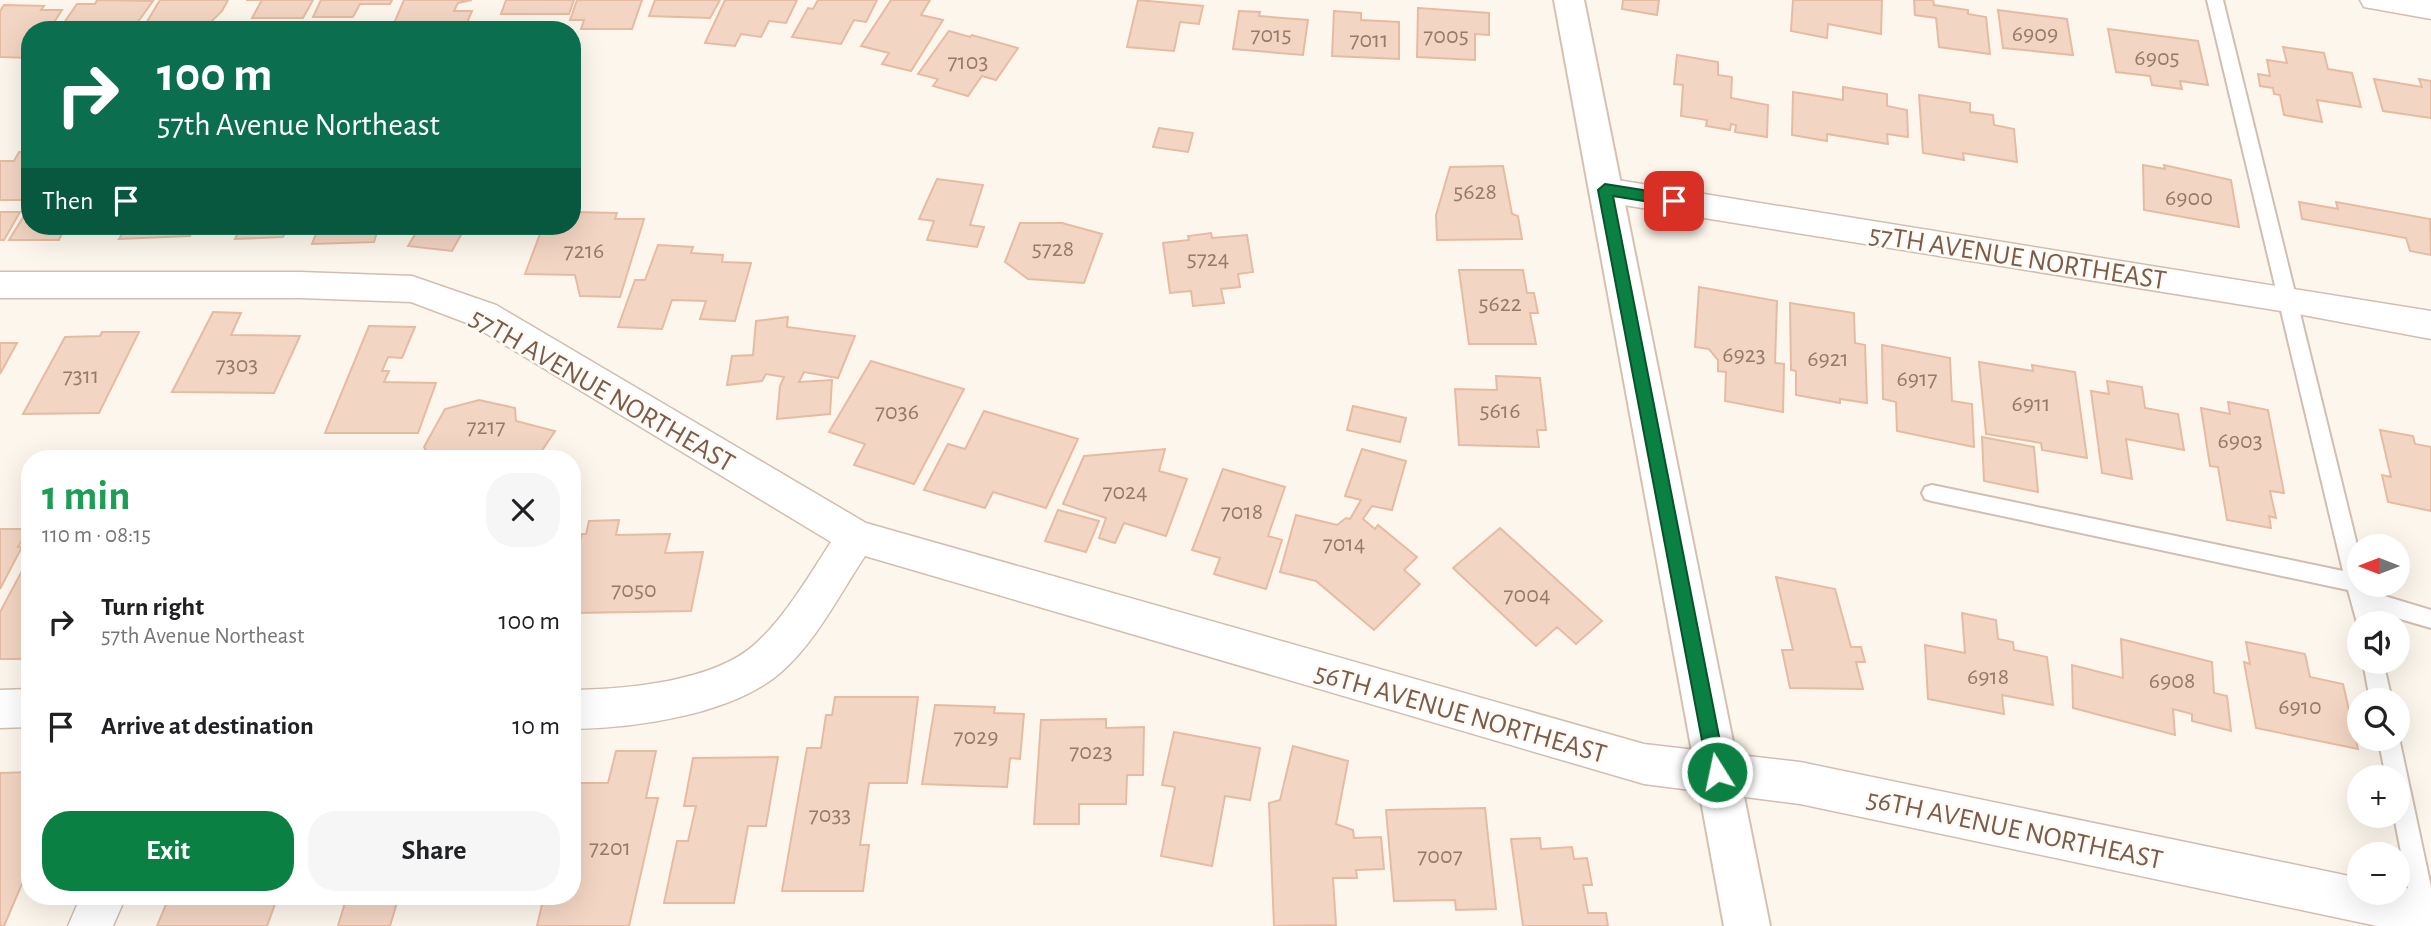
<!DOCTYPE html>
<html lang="en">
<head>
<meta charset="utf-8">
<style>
	:root { --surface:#fff; --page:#f6f6f6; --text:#202124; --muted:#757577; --accent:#0b8043 }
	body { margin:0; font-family:"Alegreya Sans",sans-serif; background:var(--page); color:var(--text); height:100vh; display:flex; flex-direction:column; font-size:26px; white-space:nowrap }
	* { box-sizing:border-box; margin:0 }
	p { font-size:23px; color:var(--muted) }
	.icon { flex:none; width:38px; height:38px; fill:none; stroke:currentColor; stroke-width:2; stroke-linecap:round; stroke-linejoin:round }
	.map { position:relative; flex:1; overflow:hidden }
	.panel { position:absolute; left:21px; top:450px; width:560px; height:455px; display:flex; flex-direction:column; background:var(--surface); border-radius:28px; box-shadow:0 7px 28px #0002 }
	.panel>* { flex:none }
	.top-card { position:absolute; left:21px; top:21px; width:560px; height:214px; border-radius:28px; box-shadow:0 7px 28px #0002; background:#0b6e4f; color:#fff; overflow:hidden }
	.needle { width:46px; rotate:270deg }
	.fabs { position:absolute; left:2347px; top:534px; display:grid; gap:14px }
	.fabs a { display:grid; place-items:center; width:63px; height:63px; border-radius:50%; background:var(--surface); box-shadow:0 7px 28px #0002; font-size:35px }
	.pin { position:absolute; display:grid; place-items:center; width:60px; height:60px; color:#fff; margin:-30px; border-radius:14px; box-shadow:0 4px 10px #0006 }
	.me { position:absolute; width:77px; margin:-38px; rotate:350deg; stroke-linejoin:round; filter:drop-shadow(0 0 5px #0008) }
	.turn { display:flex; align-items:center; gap:24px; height:147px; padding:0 21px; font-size:32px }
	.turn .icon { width:91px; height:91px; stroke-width:2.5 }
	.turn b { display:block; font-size:49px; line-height:60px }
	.then { display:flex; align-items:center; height:66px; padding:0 21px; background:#0003; gap:14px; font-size:26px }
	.round { display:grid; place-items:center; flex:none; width:74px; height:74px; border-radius:28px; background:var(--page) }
	.overview { display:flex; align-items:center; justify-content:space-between; height:119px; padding:0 21px }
	h1 { font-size:42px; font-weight:700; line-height:52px; color:#1e9e55 }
	.action { display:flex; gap:14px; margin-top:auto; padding:14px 21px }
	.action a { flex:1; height:80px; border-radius:28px; background:var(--accent); color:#fff; font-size:28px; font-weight:700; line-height:80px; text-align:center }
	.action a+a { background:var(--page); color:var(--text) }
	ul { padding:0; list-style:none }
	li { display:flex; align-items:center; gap:21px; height:105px; padding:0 21px }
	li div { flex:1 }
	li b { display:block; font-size:26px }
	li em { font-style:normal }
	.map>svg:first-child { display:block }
	.building { fill:#f3d5c3; stroke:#e6bba3; stroke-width:2 }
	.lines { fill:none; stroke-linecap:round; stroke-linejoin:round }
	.lane-casing { stroke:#d1beb0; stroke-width:4 }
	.street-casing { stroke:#d1beb0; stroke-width:3 }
	.secondary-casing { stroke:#d6c0b0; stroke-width:4 }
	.lane { fill:#fff; fill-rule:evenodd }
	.street { fill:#fff; fill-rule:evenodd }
	.secondary { fill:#fff; fill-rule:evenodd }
	.route { fill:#0b8043; stroke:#07532c; stroke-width:2 }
	.labels { text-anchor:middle; stroke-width:5; stroke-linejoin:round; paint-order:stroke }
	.number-label { font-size:24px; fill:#987a6a }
	.street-label { font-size:28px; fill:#7a5c4d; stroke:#fffaf3 }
</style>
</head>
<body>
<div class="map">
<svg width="2431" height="926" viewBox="0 0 2431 926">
	<rect width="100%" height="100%" fill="#fdf6ec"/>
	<!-- building -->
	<path class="building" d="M97,0L153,1L132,30H59L77,4H95Z
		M160,0H228L222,11L203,30H142Z
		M246,0H313L303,18H252L262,0Z
		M321,0H392L390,4H360L353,17H313Z
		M404,0H472L458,3L454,11H472L464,30H391Z
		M506,0H574L569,14H501Z
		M577,0H642L632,29H581L584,20H570Z
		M655,0H720L710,18L649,16Z
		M725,0H797L786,23L769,21L761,37L741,34L735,46L705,43Z
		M818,0H877L866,22L854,20L841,44L792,37L808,8L813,9Z
		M891,0H930L921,15L943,20L911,71L882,64L889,53L861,46Z
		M1138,0L1203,6L1199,24L1180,22L1174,51L1127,47Z
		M1623,0H1659L1657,15L1622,9Z
		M1793,0H1882L1881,34L1828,24L1827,38L1791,31Z
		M1914,0H1933L1934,5L1968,10V14L1986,17L1990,54L1939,47L1936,18L1915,15Z
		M4,5L44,6L41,10H62L49,30H30V58L0,57V11Z
		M1418,8L1489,13V35L1475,34V60L1417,57Z
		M1998,10L2067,19L2073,55L2003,48Z
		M1239,11L1260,12L1259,16L1308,20L1303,55L1233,49Z
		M1334,11L1361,13V20L1399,22V59L1332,56Z
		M2108,29L2198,41L2208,85L2180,81L2182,89L2152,85L2150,76L2116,72Z
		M949,31L970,37L972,35L1018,48L996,80L982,76L968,96L933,86L938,79L918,74Z
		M2283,47L2324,53L2328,69L2352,73L2361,107L2317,100L2322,122L2284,115L2280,95L2274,94L2273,88L2260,86L2258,74L2270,76L2267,60L2287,63Z
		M1677,55L1718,62V75L1732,77L1731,98L1768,105L1767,137L1735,132L1736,125L1731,124L1730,130L1706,126L1707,120L1681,116L1683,85L1674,84Z
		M2374,79L2422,87L2419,79L2431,81V118L2383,111Z
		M1843,87L1887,94V106L1907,110L1908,137L1887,134L1888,144L1827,134V141L1792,135L1793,92L1843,100Z
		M1919,95L1970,103V112L1993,115L1994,125L2014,129L2017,162L1963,153L1964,160L1923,153Z
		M1159,128L1193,133L1188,152L1153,147Z
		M19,152H30V190L24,200H0V161H14Z
		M2143,165L2165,169L2164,165L2231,180L2239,227L2144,210Z
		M1503,166L1512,214L1518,216L1522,239L1437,240L1436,215L1450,167Z
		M937,179L983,185L970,225L984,227L977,247L927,240L934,221L919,219Z
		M2299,202L2338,209L2336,202L2430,219L2431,255L2410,251L2406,238L2302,219Z
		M30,206V226H100L97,230L63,231L59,240H9Z
		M0,212H20L4,240H0Z
		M572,212L617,213L615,219H644L620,297L580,296L575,275L525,274L543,226H572Z
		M1020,223H1062L1102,234L1084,283L1028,279L1005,262Z
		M127,226H195L190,236L119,239Z
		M241,226H288L283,237L235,239Z
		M319,226H379L374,242L312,244Z
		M420,226H466L452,251L408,246Z
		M1211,233L1212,238L1247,235L1253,272L1238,274L1240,287L1221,289L1224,303L1193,306L1191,291L1170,293L1163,243L1189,240L1188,236Z
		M658,245L693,247L691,253L723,255L722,262L751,263L735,321L700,319L706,301L672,300L662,329L618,327L635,280H645Z
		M1459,270H1523L1527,293H1534L1538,313H1530L1536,344H1469Z
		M1699,287L1777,301L1775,363L1784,364L1783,412L1725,401L1726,372L1718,371V360L1709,349L1695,347Z
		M1790,303L1854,313L1855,343L1865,345L1867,403L1840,399V403L1796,395V371L1791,370Z
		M213,312L241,313L231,335L300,336L274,393L172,392Z
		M788,317L787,327L855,336L838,378L804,372L799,382L832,380L830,414L777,419L780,386L784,377L766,374L762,381L727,385L732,356L753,355L756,321Z
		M369,326L415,327L402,358L388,357L382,371H389L384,382L436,383L418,433H325Z
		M102,332H139L99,413L23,414L65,337L100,336Z
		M0,343H17L0,374Z
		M1882,345L1950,358L1952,401L1972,404L1974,447L1897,431L1896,402L1883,399Z
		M871,361L964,389L914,484L854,465L865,444L829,432Z
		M1979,362L2033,371L2032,365L2075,372L2087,458L2042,450L2041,443L1986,434Z
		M1496,376L1540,378L1546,430H1537L1539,447L1459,445L1455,389L1497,390Z
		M2107,381L2142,387L2145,408L2178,414L2184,450L2126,439L2132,479L2102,473L2091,391L2109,394Z
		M479,400L515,408L516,421L555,431L537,458H430L424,447L445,409Z
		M2228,402L2268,410L2284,493L2270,491L2276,518L2269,516L2271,528L2227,520L2218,467L2210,466L2201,408L2230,414Z
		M1353,406L1406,418L1400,442L1347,430Z
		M984,411L1078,439L1046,508L993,492L985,508L924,490L948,444L965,449Z
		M2380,430L2413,436L2415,444L2431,447V511L2388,502L2382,475L2391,477Z
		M1982,437L2034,447L2038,492L1984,481Z
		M1165,449L1159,471L1187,479L1166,536L1124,523L1115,543L1099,538L1106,518L1063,504L1084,456Z
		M1362,449L1406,461L1392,510L1372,506L1363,519L1375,529L1378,525L1417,557L1404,570L1420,584L1374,630L1316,581L1280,572L1296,515L1337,525L1346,518L1350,519L1361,500L1345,496Z
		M1223,469L1285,487L1268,536L1282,540L1266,589L1214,574L1220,558L1192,550Z
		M1058,510L1099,521L1086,552L1045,541Z
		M619,520L616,535L670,534L665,553L703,552L691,611L575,613L572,625V568L582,534H586L589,521Z
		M1500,528L1602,621L1576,644L1557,627L1536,646L1453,568Z
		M0,529H28L18,547H22L0,589Z
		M30,556V659H0V612Z
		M1776,577L1835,589L1851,647H1861L1865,662H1856L1863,689L1790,688L1782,650H1793Z
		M1962,613L1996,620L1998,639L2013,642L2014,650L2047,657L2053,705L2002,695L2004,714L1928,699L1925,645L1965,653Z
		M2121,639L2212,662L2214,693L2227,696L2231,731L2192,721V714L2173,709L2175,735L2073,708L2072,665L2123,678Z
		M2246,642L2305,654L2310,677L2343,684L2358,749L2256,728L2244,662L2250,664Z
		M835,697H918L907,783H869L860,845H869L863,891H782L807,748H821L826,715H832Z
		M935,705L995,707L994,713L1024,714L1020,759L1010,758L1007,787L922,784Z
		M1106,719V728L1144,727L1143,775H1127L1126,804H1079V824H1034L1041,720Z
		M1174,732L1260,748L1250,800L1225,796L1212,866L1161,856L1175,787L1162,785Z
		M1293,746L1348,761L1336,824L1353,830L1354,838L1381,837L1384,869L1356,870L1357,878H1333L1336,925L1274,926L1269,803L1280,800Z
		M616,751H656L646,798H658L629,926H537L544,896H572L573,783H608Z
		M778,757L766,826H748L734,903H664L677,841H688L696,806H684L693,758Z
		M30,772V865L4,926H0V773Z
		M1485,808L1496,909L1456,910L1455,900L1394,901L1386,810Z
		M1540,838L1541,849L1572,847L1574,859L1587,858L1592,885H1583L1588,913H1606L1608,926H1523L1511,839Z
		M278,896L267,926H157L169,897Z
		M347,896H399L390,926H338Z"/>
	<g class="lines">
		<!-- lane casing -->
		<g class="lane-casing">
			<path id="lane" d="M2207,0H2223L2359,553V584H2367L2368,591L2431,610V628L2373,611L2376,623H2359V630L2348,590L1932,501L1925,499L1922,493L1925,487L1932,485L2343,571Z
				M2363,662H2383L2392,700H2370Z
				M2398,733L2431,887V923L2425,926L2417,922L2413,914L2394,816H2398V777H2386L2378,738H2398Z"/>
		</g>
		<!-- street casing -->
		<g class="street-casing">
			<path id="street" d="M2360,0H2431V19L2364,7Z
				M1605,178L2431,311V339L2287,312L1605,202L1594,199L1589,190L1594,181Z
				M0,272H300L412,276L496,305L866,523L1644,744L1800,762L2359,878V892H2398V886L2431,894V926H2377L1800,804L1644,784L865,556C839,595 816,642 780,673C731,715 635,728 572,729V690C626,689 711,682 753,646C785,618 808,577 831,542L472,325L411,302L300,298H0Z
				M30,689V727L0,728V690Z
				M81,896H126L113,926H68Z"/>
		</g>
		<!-- secondary casing -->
		<g class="secondary-casing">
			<path id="secondary" d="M1554,0H1584L1770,926H1724Z"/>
		</g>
		<!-- lane -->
		<use href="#lane" class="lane"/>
		<!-- street -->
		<use href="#street" class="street"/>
		<!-- secondary -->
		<use href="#secondary" class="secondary"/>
	</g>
	<!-- route -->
	<path class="route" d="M1605,184L1674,195L1681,201L1674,206L1613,196L1726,772L1723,779L1717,781L1710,779L1708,772L1598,190Z"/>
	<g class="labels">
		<!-- number labels -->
		<g class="number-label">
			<text x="2035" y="41">6909</text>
			<text x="1271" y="42">7015</text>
			<text x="1446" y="43">7005</text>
			<text x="1369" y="47">7011</text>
			<text x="2157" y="65">6905</text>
			<text x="968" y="69">7103</text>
			<text x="1475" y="199">5628</text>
			<text x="2189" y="205">6900</text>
			<text x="1053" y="256">5728</text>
			<text x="584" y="258">7216</text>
			<text x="1208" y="266">5724</text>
			<text x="1500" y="311">5622</text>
			<text x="1744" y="362">6923</text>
			<text x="1828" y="366">6921</text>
			<text x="237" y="372">7303</text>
			<text x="81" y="383">7311</text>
			<text x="1917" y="386">6917</text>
			<text x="2031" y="411">6911</text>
			<text x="1500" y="418">5616</text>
			<text x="897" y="419">7036</text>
			<text x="486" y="434">7217</text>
			<text x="2240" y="448">6903</text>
			<text x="1125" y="499">7024</text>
			<text x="1242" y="519">7018</text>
			<text x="1344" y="551">7014</text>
			<text x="634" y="597">7050</text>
			<text x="1527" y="602">7004</text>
			<text x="1988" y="684">6918</text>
			<text x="2172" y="688">6908</text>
			<text x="2300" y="714">6910</text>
			<text x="976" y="744">7029</text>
			<text x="1091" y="759">7023</text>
			<text x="830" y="822">7033</text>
			<text x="610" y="855">7201</text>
			<text x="1440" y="863">7007</text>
		</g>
		<!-- street labels -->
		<g class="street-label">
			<text transform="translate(2018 256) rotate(9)" y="10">57TH AVENUE NORTHEAST</text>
			<text transform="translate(603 389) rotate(30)" y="10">57TH AVENUE NORTHEAST</text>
			<text transform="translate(1461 712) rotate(16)" y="10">56TH AVENUE NORTHEAST</text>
			<text transform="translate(2015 828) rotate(12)" y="10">56TH AVENUE NORTHEAST</text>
		</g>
	</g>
</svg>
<div class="fabs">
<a><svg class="needle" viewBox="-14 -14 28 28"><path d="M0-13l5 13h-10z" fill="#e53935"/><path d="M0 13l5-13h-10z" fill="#757577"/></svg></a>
<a><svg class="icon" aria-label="sound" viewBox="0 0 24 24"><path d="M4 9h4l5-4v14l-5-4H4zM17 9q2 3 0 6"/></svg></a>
<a><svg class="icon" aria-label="search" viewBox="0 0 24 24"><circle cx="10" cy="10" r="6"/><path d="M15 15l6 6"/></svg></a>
<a>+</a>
<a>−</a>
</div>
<div class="pin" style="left:1674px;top:201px;background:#d93025"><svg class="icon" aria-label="arrive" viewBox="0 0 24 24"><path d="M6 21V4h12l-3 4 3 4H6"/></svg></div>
<svg class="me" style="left:1717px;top:772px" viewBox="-20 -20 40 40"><circle r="17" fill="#0b8043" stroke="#fff" stroke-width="3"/><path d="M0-11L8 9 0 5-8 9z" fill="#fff"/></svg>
<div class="top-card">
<div class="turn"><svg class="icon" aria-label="right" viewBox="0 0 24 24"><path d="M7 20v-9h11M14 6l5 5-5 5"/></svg><div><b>100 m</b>57th Avenue Northeast</div></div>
<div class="then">Then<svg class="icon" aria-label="arrive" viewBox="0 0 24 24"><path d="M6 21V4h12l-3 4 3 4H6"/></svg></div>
</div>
<section class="panel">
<div class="overview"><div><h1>1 min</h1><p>110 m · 08:15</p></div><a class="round"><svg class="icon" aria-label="close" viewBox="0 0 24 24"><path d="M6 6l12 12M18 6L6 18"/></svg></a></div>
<ul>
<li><svg class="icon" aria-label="right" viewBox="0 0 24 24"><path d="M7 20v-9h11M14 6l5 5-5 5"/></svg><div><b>Turn right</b><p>57th Avenue Northeast</p></div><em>100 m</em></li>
<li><svg class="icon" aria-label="arrive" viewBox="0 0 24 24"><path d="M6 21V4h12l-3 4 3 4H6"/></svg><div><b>Arrive at destination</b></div><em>10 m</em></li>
</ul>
<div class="action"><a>Exit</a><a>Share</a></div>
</section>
</div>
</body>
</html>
